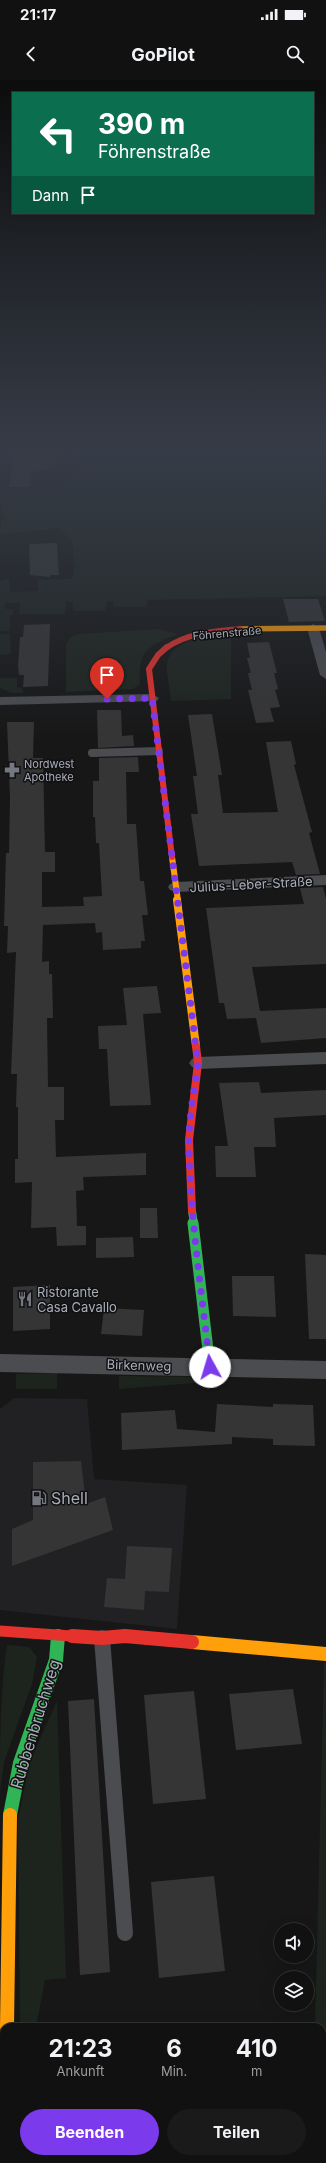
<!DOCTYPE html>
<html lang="de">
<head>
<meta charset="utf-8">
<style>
	:root { --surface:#111; --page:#1a1a1a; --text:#f1f3f6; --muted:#9c9d9f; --line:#303131; --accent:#7c3aed }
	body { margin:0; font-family:Inter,sans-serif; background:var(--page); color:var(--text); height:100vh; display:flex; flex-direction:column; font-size:15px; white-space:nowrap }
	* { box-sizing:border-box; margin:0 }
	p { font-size:13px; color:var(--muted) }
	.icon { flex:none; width:22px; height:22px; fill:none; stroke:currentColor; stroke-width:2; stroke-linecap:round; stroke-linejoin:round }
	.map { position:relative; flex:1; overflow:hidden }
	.details { position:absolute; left:0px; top:1943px; width:326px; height:140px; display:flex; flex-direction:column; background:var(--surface); border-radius:12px 12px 0 0; box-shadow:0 4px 16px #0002,0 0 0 1px var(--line) }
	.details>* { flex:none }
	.banner { position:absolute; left:12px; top:12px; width:302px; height:122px; border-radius:0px; box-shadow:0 4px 16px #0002,0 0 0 1px var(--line); background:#0b6e4f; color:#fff; overflow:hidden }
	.fabs { position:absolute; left:274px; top:1843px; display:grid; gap:8px }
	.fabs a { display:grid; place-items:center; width:40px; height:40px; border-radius:50%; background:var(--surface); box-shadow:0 4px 16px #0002,0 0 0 1px var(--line); font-size:20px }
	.pin { position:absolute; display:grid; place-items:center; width:34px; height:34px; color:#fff; margin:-41px -17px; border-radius:50% 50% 50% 0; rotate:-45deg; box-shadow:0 0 4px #0007 }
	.pin .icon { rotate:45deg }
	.me { position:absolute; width:44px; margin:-22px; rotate:354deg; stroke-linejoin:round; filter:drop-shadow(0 0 3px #0008) }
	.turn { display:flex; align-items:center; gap:14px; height:84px; padding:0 20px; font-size:18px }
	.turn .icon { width:52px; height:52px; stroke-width:2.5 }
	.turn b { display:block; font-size:28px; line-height:34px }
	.then { display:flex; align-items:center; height:38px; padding:0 20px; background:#0003; gap:8px; font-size:15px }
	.eta { display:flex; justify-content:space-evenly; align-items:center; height:68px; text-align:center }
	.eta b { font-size:24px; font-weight:700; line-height:28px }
	.primary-button { display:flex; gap:8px; margin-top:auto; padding:8px 20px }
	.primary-button a { flex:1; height:46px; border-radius:24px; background:var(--accent); color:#fff; font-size:16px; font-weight:700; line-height:46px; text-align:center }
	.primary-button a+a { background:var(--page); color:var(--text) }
	.status { display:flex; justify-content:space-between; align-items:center; height:28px; padding:0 20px; background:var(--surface); direction:ltr }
	.status svg { height:11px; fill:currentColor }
	header { display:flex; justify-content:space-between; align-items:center; height:52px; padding:0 20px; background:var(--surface); font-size:18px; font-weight:700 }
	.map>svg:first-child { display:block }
	.built { fill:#212123 }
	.green { fill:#1d241e }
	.building { fill:#353536 }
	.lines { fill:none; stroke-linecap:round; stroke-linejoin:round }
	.lane-far1 { stroke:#4b4c50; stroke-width:8 }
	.lane { stroke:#4b4c50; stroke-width:16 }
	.street { fill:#4b4c50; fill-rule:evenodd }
	.fast-far2 { stroke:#30b455; stroke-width:8 }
	.fast-far1 { stroke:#30b455; stroke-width:11 }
	.fast { stroke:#30b455; stroke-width:14 }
	.slow-far3 { stroke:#ff9f0a; stroke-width:5.5 }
	.slow-far2 { stroke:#ff9f0a; stroke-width:6 }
	.slow-far1 { stroke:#ff9f0a; stroke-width:8 }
	.slow { stroke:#ff9f0a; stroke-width:14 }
	.jam-far4 { stroke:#e5322d; stroke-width:5.5 }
	.jam-far3 { stroke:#e5322d; stroke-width:6 }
	.jam-far2 { stroke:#e5322d; stroke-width:8 }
	.jam-far1 { stroke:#e5322d; stroke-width:11 }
	.jam { stroke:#e5322d; stroke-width:14 }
	.route { stroke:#7c3aed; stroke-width:7; stroke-dasharray:0 12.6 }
	.labels { text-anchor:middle; stroke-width:3; stroke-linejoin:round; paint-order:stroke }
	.far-street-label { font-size:11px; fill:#a8adb8; stroke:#111113 }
	.far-poi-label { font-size:11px; fill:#a8adb8; stroke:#111113; text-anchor:start }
	.street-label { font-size:13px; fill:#a8adb8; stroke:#111113 }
	.poi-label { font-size:13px; fill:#a8adb8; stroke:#111113; text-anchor:start }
	.near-poi-label { font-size:16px; fill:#a8adb8; stroke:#111113; text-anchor:start }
	.near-street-label { font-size:16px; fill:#a8adb8; stroke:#111113 }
</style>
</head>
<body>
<div class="status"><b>21:17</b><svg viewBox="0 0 49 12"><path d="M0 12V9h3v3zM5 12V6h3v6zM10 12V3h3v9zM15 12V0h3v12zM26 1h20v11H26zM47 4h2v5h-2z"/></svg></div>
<header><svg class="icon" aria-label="back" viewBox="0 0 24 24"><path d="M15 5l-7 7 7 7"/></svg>GoPilot<svg class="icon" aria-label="search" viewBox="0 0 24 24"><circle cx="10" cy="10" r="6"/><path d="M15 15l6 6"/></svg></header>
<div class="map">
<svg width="326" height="2083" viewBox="0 0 326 2083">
	<rect width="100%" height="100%" fill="#171717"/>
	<!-- built -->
	<path class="built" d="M14,1318L87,1319L94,1399L187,1405L177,1549L0,1530V1329Z"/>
	<!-- green -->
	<path class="green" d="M73,369H326V516L147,520V527H114L113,521H107L106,531H73V522H66L65,534H19L20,523H5V529H13V534L10,536V551H0V501L9,498L10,512L38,511V500L72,499L75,486L72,462L59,448C39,450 21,453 0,454L1,440L5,439V436L1,435L0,408L58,407L87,388L71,371Z
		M158,549L178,554C147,566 138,570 140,605L132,609L66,612V563L71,557L78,554Z
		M10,553L11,574L0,575V554Z
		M231,556V619L171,621C170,609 166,595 167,584C171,557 210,558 231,556Z
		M0,598H17V607L22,608L24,613H11L0,608Z
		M57,1293V1309H16V1294Z
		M119,1296L195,1297V1303L119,1309Z
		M7,1565L29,1567L37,1577L32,1604L4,1682L0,1712C0,1663 0,1613 7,1565Z
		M324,1583H326V1987L322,1991V1947H315Z
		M57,1621L66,1898L45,1900L36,1947H20L18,1741L29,1684Z
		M326,1995V2069L322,2048V1999Z"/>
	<!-- building -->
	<path class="building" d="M16,369H59L54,388L31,392L29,407H9Z
		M57,463L59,495H51L50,497L30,495L29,464Z
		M283,519H318L325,541L289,542Z
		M50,544L48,606L23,607L24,595H19L18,586L20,557H23L24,545Z
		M269,562L277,593H274L278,609L275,610L280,627L270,628L274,642L256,643L248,610H252L248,593H251L247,578H250L247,563Z
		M97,630H121L122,656L133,655L134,666L98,668Z
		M212,634L222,695H218L223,733L278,732L266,662L291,661L296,684L294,685L312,752L309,753L320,794L296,795L292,782L199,786L191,734H198L193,696H197L188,635Z
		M7,642H34L33,678H43L45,772H55V792H42V827L84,826L83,817L102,816L99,763H96L95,737H93V701H99V678L138,677L139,692H126L127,744H136L140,801H144L148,835H142L145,861H141V868L103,870L102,852L96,853L95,843L43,845L42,882L49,881V894H52L53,938H47L48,1007H64V1040H55L56,1077L146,1073V1095L83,1097L84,1110L76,1111L77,1146H86V1165L57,1166L56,1147L31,1148L32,1102L15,1103V1079H18V1027H16L17,994H11L16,872L7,873L8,846H4L6,773H9L10,718Z
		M323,807L326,819V884L252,887L260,931L326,928V958L261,963L256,938L227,939L224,923H219L206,828L304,824L300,808Z
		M157,906L161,933L143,934L151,1025L110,1026L107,969H99L98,946L127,945L123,908Z
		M259,1002L261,1013L326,1010V1035L274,1038L276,1067H254L256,1097H216L215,1066H228L219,1003Z
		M140,1128H157L158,1158H140Z
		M133,1157L134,1177L96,1178V1158Z
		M305,1174L326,1175V1259H309Z
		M232,1196H274L276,1237L233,1236Z
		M50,1205V1249L13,1251V1207Z
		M104,1228L144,1230L142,1256L101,1254Z
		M217,1324L273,1327V1324L313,1325L315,1366L273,1365V1359L232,1357V1364L122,1370L121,1333L175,1330L177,1349L215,1352Z
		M81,1381L86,1424L105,1417L113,1450L12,1486V1449L33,1440V1382Z
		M127,1466L172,1468L169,1512L145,1511L144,1530L104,1527L107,1498L125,1499Z
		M293,1609L302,1664L236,1670L229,1614Z
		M194,1611L206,1719L153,1724L144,1615Z
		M94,1619L110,1892L80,1895L68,1621Z
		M214,1796L225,1891L159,1898L151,1802Z"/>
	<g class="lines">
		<!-- lane-far1 -->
		<path class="lane-far1" d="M92,673L159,671"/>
		<!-- lane -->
		<path class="lane" d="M102,1558L125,1853"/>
		<!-- street -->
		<path class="street" d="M313,544L319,548L326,572V599L320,595L307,548Z
			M152,614L159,618L157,621L0,625V617Z
			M326,795V805L176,812L170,810L168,807L170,804L176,802Z
			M326,972V984L198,989L192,987L189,983L192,979L198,977Z
			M0,1274L326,1281V1299L0,1292Z
			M4,2064V2079H25L26,2083H0V2066Z"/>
		<!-- fast-far2 -->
		<path class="fast-far2" d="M192,1131L194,1144"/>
		<!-- fast-far1 -->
		<path class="fast-far1" d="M193,1143L210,1287"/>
		<!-- fast -->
		<path class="fast" d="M10,1735L20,1683L56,1580L58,1556"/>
		<!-- slow-far3 -->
		<path class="slow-far3" d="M240,549L326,548"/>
		<!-- slow-far2 -->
		<path class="slow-far2" d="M172,777L178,821"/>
		<!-- slow-far1 -->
		<path class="slow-far1" d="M177,820L196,966"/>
		<!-- slow -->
		<path class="slow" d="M192,1562L326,1574
			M7,1947L10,1735"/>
		<!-- jam-far4 -->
		<path class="jam-far4" d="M166,568C187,553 215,551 240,549"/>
		<!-- jam-far3 -->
		<path class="jam-far3" d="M167,567L158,575L149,589L172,777"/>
		<!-- jam-far2 -->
		<path class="jam-far2" d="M192,1131L189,1060L198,983L196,966"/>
		<!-- jam-far1 -->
		<path class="jam-far1" d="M0,1551L86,1557
			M114,1557H135"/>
		<!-- jam -->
		<path class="jam" d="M72,1556L102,1558L125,1556L192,1562"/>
	</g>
	<!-- sky -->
	<linearGradient id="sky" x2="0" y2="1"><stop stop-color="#0d0d0d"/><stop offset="0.56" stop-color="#363c47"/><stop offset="1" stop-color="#363c47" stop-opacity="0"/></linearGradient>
	<rect width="326" height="660" fill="url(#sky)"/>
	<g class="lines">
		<!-- route -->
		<path class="route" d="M107,619L152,618L198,983C194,1012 188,1042 189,1071C191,1143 202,1215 210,1287"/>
	</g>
	<!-- icons -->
	<defs>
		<g id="pharmacy-bare" transform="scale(1.2)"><path d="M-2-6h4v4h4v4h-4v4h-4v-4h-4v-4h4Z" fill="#757880" stroke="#111113" stroke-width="2.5" paint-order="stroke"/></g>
		<g id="restaurant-bare" transform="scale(1.2)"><path d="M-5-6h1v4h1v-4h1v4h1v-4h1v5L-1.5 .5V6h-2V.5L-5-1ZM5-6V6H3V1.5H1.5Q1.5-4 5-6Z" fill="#757880" stroke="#111113" stroke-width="2.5" paint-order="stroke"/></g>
		<g id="fuel-bare" transform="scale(1.2)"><path d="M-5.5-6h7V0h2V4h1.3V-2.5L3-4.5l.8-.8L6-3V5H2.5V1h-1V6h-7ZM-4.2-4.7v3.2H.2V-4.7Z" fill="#757880" stroke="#111113" stroke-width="2.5" paint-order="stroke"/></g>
	</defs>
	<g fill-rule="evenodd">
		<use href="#pharmacy-bare" x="12" y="690"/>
		<use href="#restaurant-bare" x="25" y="1219"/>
		<use href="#fuel-bare" x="39" y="1418"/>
	</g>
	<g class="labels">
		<!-- far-street labels -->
		<g class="far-street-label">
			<text transform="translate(227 553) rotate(-5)" y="4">Föhrenstraße</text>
		</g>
		<!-- far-poi labels -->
		<g class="far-poi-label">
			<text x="24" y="688">Nordwest<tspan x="24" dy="13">Apotheke</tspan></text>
		</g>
		<!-- street labels -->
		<g class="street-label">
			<text transform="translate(251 804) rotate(-3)" y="5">Julius-Leber-Straße</text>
			<text transform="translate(139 1285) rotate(2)" y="5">Birkenweg</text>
		</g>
		<!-- poi labels -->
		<g class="poi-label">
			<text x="37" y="1217">Ristorante<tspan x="37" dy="15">Casa Cavallo</tspan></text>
		</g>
		<!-- near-poi labels -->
		<g class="near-poi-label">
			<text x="51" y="1424">Shell</text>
		</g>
		<!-- near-street labels -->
		<g class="near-street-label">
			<text transform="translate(35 1644) rotate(-73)" y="6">Rubbenbruchweg</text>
		</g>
	</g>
</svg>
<div class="fabs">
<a><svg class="icon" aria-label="sound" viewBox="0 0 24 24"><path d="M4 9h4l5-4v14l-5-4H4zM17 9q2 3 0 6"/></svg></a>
<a><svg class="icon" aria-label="layers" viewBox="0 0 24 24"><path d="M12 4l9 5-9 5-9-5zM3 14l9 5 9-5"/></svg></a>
</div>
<div class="pin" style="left:107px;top:619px;background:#d93025"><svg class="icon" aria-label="arrive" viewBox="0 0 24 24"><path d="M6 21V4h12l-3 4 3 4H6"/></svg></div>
<svg class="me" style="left:210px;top:1287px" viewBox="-20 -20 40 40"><circle r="19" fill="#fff"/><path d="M0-13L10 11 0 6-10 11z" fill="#7c3aed"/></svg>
<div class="banner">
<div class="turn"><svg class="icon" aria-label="left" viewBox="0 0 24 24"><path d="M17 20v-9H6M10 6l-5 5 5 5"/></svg><div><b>390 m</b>Föhrenstraße</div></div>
<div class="then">Dann<svg class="icon" aria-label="arrive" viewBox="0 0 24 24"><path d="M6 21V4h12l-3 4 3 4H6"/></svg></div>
</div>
<section class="details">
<div class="eta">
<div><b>21:23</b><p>Ankunft</p></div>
<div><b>6</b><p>Min.</p></div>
<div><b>410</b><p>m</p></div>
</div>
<div class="primary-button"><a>Beenden</a><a>Teilen</a></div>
</section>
</div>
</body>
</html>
